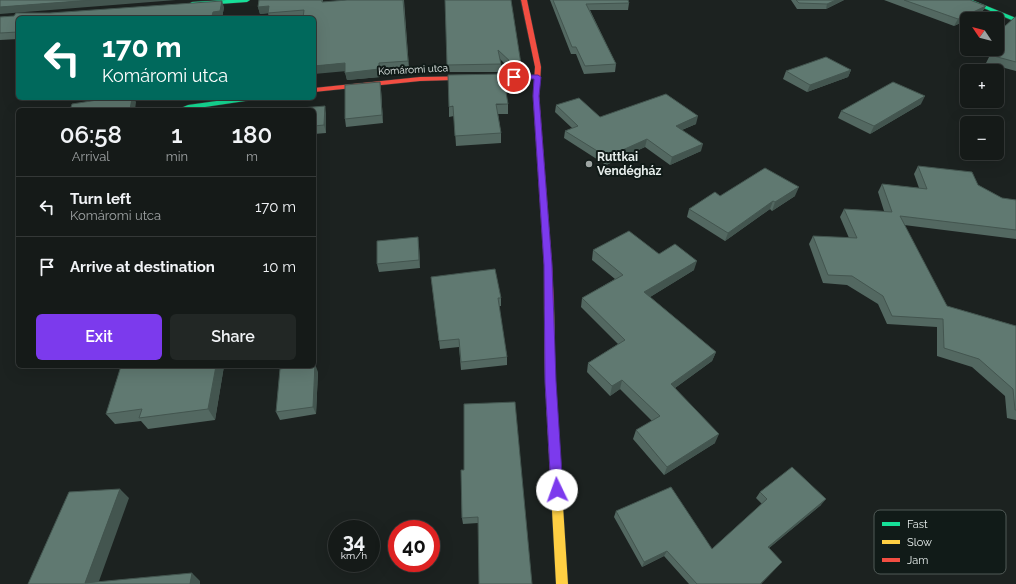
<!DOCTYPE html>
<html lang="en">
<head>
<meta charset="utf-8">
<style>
	:root { --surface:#151a18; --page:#222725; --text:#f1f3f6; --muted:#9da1a2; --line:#343837; --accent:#7c3aed }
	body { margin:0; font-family:Raleway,sans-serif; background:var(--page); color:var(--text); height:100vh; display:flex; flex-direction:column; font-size:15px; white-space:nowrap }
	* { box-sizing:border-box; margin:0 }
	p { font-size:13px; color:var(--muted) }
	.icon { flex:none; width:22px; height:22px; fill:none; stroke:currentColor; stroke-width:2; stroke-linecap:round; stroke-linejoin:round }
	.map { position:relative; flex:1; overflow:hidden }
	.panel { position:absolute; left:16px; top:108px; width:300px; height:260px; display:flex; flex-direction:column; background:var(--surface); border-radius:6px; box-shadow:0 4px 16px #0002,0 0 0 1px var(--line) }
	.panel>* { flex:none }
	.guide { position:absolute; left:16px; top:16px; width:300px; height:84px; border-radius:6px; box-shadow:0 4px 16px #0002,0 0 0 1px var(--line); background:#00695c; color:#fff; overflow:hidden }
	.needle { width:26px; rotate:305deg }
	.controls { position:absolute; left:960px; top:12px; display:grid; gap:8px }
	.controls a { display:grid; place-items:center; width:44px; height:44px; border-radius:6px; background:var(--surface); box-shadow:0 4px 16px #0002,0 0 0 1px var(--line); font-size:20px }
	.speed { position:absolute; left:328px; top:520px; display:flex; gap:8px; font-size:20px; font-weight:700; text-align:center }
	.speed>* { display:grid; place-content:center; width:52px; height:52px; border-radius:50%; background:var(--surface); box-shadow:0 4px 16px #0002,0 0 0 1px var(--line); line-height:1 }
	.speed small { font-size:10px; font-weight:400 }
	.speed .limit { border:6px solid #d22; background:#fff; color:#111 }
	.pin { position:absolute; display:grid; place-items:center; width:34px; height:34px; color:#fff; margin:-17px; border:2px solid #fff; border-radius:50%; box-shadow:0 1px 4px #0007 }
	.me { position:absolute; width:44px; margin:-22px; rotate:357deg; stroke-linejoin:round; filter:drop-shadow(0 0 3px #0008) }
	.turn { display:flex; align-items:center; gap:14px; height:84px; padding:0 20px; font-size:18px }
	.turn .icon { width:52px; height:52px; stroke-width:2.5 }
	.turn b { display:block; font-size:28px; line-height:34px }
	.eta { display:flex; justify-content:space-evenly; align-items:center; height:68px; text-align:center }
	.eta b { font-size:24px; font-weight:600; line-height:28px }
	.primary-button { display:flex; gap:8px; margin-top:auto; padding:8px 20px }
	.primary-button a { flex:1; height:46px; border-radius:6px; background:var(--accent); color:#fff; font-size:16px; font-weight:600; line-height:46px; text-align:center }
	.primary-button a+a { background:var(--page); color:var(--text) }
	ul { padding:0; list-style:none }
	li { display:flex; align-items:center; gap:12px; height:60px; padding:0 20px; border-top:1px solid var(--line) }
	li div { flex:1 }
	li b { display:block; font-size:15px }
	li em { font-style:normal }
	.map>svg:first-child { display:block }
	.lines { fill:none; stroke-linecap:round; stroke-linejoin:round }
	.fast-casing { stroke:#373c3a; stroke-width:1 }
	.slow-casing { stroke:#373c3a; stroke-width:1 }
	.jam-casing { stroke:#373c3a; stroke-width:1 }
	.fast { fill:#16e098; fill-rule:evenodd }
	.slow { fill:#ffcf43; fill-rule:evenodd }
	.jam { fill:#f24e42; fill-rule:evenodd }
	.wall { fill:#536861 }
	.shaded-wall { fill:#43554f }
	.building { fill:#607971; stroke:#43554f }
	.route { fill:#7c3aed; stroke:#51269a }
	.poi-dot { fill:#9fa6a4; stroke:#111b18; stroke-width:1.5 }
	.labels { text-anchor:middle; stroke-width:4; stroke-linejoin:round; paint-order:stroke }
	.far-street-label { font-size:10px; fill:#e6edeb; stroke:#111b18 }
	.poi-label { font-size:12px; font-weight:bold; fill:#e6edeb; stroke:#111b18; text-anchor:start }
	.key { fill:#111b18; stroke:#515a57; stroke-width:1 }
	.key-label { font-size:11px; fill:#e6edeb }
</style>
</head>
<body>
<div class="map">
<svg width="1016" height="584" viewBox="0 0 1016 584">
	<rect width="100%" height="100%" fill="#1c2220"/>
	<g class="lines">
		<!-- fast casing -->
		<g class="fast-casing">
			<path id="fast" d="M226,0H250L247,2L192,6L189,4L192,2Z
				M965,0H972L1016,18V22Z
				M538,75L540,76V78L484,80L481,78L484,76Z
				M238,98H255L252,100L185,110H176L188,105Z"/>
		</g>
		<!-- slow casing -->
		<g class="slow-casing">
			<path id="slow" d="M549,303L552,304L554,306L555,381L568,584H556L545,381L544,306L546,304Z"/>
		</g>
		<!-- jam casing -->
		<g class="jam-casing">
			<path id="jam" d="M521,0H527L541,67L539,96L552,265L554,306L552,308H546L544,306V265L533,96L535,67Z
				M484,76L487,78L486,79L420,81L314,92V88L420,77Z"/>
		</g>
		<!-- fast -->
		<use href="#fast" class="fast"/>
		<!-- slow -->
		<use href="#slow" class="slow"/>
		<!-- jam -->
		<use href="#jam" class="jam"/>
	</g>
	<!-- wall -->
	<path class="wall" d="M259,0H323V2L404,0L409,68L380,70V77L347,80L345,71L303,17L293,18H269L268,13L260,14L258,7Z
		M445,0L521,64V72H513L500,59L501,64V72H448Z
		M550,0H628L629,3L628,10H590L616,64L615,72L584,74L576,54H571Z
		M791,0H844L826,9H797Z
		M884,0H970L986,6L982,12L954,26Z
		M224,7L222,18H18V39L0,40V17L50,13Z
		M1016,17V71L986,63L993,49H997V40L1004,27Z
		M851,70L848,77L807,92L783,79L786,71Z
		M380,82L381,90L383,123L346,127L345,119Z
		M508,104V114H498L501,133V143L456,146L454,116L449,117V107Z
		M921,104L870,134L838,118L841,111Z
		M556,105L600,117L696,124L682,130L701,151L670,165L645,147L606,165L564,138L565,131L572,128L555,112Z
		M314,110L326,113V133L314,134Z
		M918,166L978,185L1002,198L1016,200V239L904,225L947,306L1016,326V420L1007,418L1005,396L972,367L937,356V327L887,324L878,304L847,285L823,283L809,244L813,236L849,238L840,217L844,209L884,211L878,192L882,184L919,188L914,174Z
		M720,196H795L772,211L770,209L725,241L687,217L689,209Z
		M419,246L420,268L379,272L377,264Z
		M593,250L659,254L694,270L650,297L716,352L712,361L675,388L715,443L664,475L633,439L636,430L652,421L620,389L610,396L587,372L588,363L618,344L581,307L582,298L615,279L592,260Z
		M431,277L501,298V306H499L507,357V365L461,370L459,347L440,349Z
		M224,366L215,420L148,429L141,421L115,424L106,414Z
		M318,372L316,414L280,420L276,412Z
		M461,470L532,584L478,523L463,524L462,518Z
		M760,492L821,505L769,548L782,562L761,584H689L664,556L642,567L614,517L616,511L712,549L762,504L756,498Z"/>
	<!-- shaded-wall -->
	<path class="shaded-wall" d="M92,0H176L0,14V7Z
		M836,0H844L826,9L827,4Z
		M222,1L224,7L222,18H205V17L213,12Z
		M269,6L271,13L260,14L258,7Z
		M986,6L982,12L967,19V20L954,26L958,19Z
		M345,63L347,71L314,74V66Z
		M379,63L380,77L347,80L345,73Z
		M851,70L848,77L807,92L810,85Z
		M380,82L381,90L383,123L382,115Z
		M925,96L921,104L870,134L874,126Z
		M132,98H134L136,102L135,110H130Z
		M325,106L326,113V133L324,125Z
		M698,116L696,124L674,133L676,126Z
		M647,139L645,147L606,165L607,157Z
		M703,144L701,151L670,165L672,157Z
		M799,187L795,196L772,211L775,202Z
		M773,201L770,209L725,241L728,233Z
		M418,237L419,246L420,268L419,260Z
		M697,261L694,270L642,302L644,292Z
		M716,352L712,361L668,393L671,384Z
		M315,364L318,372L316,414L313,407Z
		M216,366H224L215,420L208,409Z
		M622,380L620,389L610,396L612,386Z
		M719,434L715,443L664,475L667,467Z
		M120,489L129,498L98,584L85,583Z
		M826,499L821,505L763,553L768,547Z
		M667,551L664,556L642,567L644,562Z
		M782,562L761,584H760Z
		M192,573L200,581V584H190Z"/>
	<!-- building -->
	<path class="building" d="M0,0H92L0,7Z
		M259,0H322V2L347,0H403L408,61L379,63V69L345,73V63L314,66V18H303L304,10L268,13L269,6L258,7Z
		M445,0H511L521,64H513L498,50L501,64L447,65Z
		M553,0H628L629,3L586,4L616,64L585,66L576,47H572Z
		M796,0H836L827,4L799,3Z
		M904,0H970L986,6L958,19Z
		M222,1L220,11L213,12L212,16L205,17V18H18V32L0,33V17L14,16L16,13H50Z
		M1015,17H1016V62L990,55L993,49H997V41L1004,27Z
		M826,57L851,70L810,85L786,71Z
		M503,74L508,104H496L501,133L455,136L453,106L449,107L448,75Z
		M380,82L382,115L345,119V85Z
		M893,82L925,96L874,126L841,111Z
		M666,94L698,116L676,126L703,144L672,157L647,139L607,157L565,131L578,126L556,105L579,98L600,117Z
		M110,98H132L130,110H70L72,104Z
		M325,106L324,125L314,126V110H289V109Z
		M918,166L972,172L978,185L1002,198L1016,200V230L900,216L947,306L1016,326V410H1015L1013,389L979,359L944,348L943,319L892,316L883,296L852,276L828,275L813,236L857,238L844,209L892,212L882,184L927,189Z
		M765,168L799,187L775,202L773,201L728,233L689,209L715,192L720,196Z
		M629,231L659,254L675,244L697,261L644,292L716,352L671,384L719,434L667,467L636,430L660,416L622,380L612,386L588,363L625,340L582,298L623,275L593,250Z
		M418,237L419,260L377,264V241Z
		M495,269L501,298H498L507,357L461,362L459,339L439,341L431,277Z
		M314,364H315L313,407L276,412L280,369L299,366H314Z
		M121,366H216L208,409L139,418L142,409L106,414Z
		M515,402L532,584H479L478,517L462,518L461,470H464V404Z
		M792,467L826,499L768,547L782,562L760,584H697L667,551L644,562L616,511L671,487L712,549L767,499L760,492Z
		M120,489L85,583L192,573L190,584H28L69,492Z"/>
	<!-- route -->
	<path class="route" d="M538,75L541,77L539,96L552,265L556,381L563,490L561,494L557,496L553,494L551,490L545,381L544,265L533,96L534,79H514L510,77L514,75Z"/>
	<!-- markers -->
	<circle class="poi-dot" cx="589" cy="164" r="4"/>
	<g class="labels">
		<!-- far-street labels -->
		<g class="far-street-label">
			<text transform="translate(413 69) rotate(-3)" y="4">Komáromi utca</text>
		</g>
		<!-- poi labels -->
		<g class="poi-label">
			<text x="597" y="161">Ruttkai<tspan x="597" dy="14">Vendégház</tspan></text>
		</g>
	</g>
	<!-- legend -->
	<rect x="874" y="510" width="132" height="64" rx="6" class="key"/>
	<rect x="882" y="522" width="18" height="4" fill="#16e098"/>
	<rect x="882" y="540" width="18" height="4" fill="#ffcf43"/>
	<rect x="882" y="558" width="18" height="4" fill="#f24e42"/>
	<g class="key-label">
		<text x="907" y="528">Fast</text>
		<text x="907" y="546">Slow</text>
		<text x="907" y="564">Jam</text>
	</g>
</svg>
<div class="controls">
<a><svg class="needle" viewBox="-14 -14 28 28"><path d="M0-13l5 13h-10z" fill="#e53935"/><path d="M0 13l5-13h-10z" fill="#9da1a2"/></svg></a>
<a>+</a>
<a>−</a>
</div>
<div class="speed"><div>34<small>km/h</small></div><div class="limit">40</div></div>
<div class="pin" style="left:514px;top:77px;background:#d93025"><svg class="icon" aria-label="arrive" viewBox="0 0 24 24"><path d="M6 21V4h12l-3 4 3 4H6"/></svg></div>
<svg class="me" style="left:557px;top:490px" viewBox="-20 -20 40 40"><circle r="19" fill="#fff"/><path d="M0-13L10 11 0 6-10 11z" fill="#7c3aed"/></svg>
<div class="guide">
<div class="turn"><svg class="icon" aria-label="left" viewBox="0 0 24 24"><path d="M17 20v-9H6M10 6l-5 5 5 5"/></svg><div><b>170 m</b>Komáromi utca</div></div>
</div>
<section class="panel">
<div class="eta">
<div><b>06:58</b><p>Arrival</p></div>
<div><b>1</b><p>min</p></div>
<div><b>180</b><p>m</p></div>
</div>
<ul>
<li><svg class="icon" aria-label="left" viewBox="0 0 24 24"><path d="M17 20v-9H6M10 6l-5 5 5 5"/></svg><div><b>Turn left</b><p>Komáromi utca</p></div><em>170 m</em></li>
<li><svg class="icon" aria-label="arrive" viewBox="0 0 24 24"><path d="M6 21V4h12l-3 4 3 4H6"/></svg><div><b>Arrive at destination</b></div><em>10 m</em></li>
</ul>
<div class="primary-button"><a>Exit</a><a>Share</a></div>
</section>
</div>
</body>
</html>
